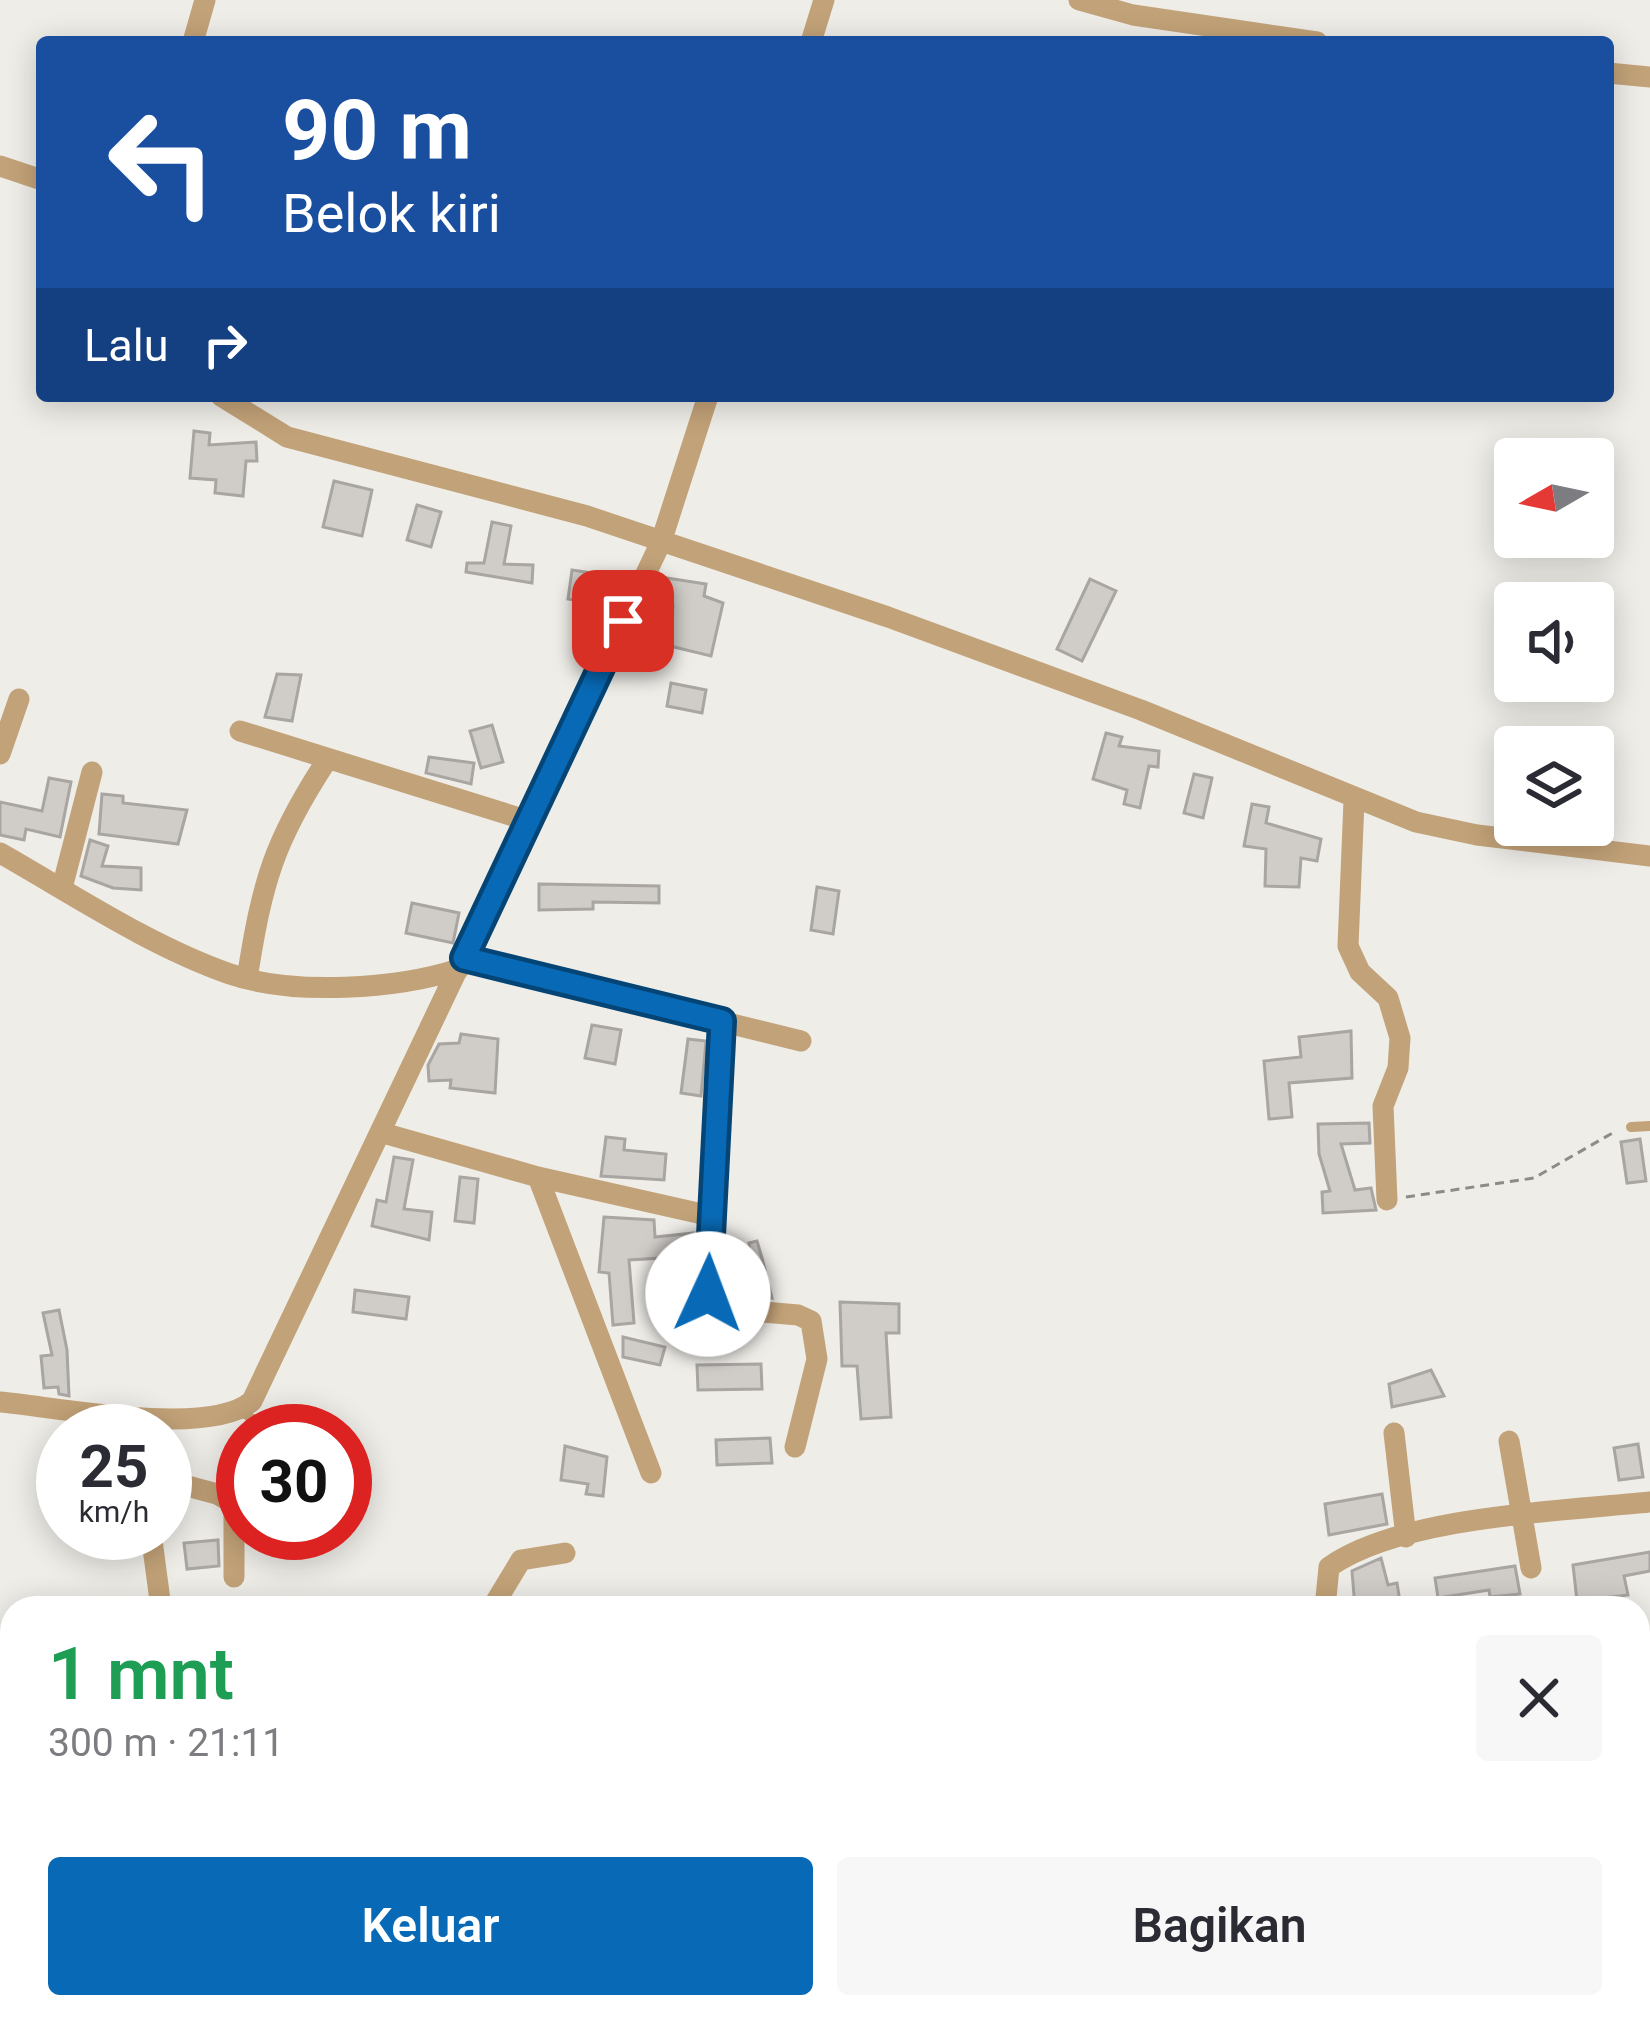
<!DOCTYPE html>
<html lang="id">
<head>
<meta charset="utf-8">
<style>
	:root { --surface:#fff; --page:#f7f7f7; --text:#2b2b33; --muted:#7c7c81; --accent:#086ab6 }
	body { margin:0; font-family:Roboto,sans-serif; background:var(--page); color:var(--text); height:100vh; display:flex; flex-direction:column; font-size:45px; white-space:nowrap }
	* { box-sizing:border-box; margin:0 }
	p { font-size:39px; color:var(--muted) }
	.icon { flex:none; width:66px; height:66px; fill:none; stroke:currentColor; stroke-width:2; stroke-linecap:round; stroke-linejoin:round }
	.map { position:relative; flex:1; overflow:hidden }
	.drawer { position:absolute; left:0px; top:1596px; width:1650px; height:423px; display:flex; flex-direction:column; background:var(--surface); border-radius:36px 36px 0 0; box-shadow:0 6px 30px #0003 }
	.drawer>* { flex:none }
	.guide { position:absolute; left:36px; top:36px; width:1578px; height:366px; border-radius:12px; box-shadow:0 6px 30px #0003; background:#1a4fa0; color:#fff; overflow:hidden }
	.needle { width:78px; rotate:261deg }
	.controls { position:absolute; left:1494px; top:438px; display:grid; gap:24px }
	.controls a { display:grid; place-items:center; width:120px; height:120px; border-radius:12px; background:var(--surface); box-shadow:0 6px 30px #0003; font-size:60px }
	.speed { position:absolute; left:36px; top:1404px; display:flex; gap:24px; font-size:60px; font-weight:700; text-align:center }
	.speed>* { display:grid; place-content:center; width:156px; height:156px; border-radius:50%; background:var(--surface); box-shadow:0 6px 30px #0003; line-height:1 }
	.speed small { font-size:30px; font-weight:400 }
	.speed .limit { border:18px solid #d22; background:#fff; color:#111 }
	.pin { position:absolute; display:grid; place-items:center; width:102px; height:102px; color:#fff; margin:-51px; border-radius:24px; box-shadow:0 6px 18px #0006 }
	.me { position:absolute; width:132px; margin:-66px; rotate:2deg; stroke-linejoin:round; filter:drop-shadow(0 0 9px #0008) }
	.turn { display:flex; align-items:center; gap:42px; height:252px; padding:0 48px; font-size:54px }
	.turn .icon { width:156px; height:156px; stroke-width:2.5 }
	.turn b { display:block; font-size:84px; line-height:102px }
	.then { display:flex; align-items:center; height:114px; padding:0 48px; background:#0003; gap:24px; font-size:45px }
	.round { display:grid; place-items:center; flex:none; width:126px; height:126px; border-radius:12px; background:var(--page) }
	.overview { display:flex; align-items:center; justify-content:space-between; height:204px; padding:0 48px }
	h1 { font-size:72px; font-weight:600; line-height:90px; color:#1e9e55 }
	.button { display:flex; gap:24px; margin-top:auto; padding:24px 48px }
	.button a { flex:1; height:138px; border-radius:12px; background:var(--accent); color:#fff; font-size:48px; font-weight:600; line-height:138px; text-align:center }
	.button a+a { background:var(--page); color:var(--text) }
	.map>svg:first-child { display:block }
	.building { fill:#d0ccc8; stroke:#a9a5a2; stroke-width:3 }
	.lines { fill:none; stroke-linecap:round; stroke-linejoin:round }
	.path { stroke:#8c8b87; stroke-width:3; stroke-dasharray:9 6; stroke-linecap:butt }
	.service { stroke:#c2a278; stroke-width:10 }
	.minor { stroke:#c2a278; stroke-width:21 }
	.route-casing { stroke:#054576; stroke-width:30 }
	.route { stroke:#086ab6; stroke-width:21 }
</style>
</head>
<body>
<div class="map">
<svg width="1650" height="2018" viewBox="0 0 1650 2018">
	<rect width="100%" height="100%" fill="#efede8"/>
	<!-- building -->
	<path class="building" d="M194,431L210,433L209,445L256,442L257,461H246L243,496L215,493L216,480L190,478Z
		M334,481L372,490L362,536L323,527Z
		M417,505L441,512L431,547L407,540Z
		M492,522L511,526L504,564L533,565L532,583L466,572L467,563H484Z
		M572,570L599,574L594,603L568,599Z
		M667,578L706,584L704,596L723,603L711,656L670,646L673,605L663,603Z
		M1090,579L1116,591L1082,661L1057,649Z
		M277,674L301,675L292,721L265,717Z
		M671,683L706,690L702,713L667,706Z
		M492,725L503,762L481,768L470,731Z
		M1106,733L1122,737L1119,746L1159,751L1158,767L1149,766L1140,808L1124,804L1127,790L1093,779Z
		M429,757L474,763L471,784L426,773Z
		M1194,774L1212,778L1203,818L1184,813Z
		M49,778L71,782L60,837L26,829L24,840L0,835V802L42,811Z
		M102,794L123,796V803L187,810L178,844L99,834Z
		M1252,804L1269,807L1266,823L1321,839L1317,861L1301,858L1299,887L1265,886L1266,849L1244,846Z
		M90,840L108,846L102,866L141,868V890L113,888L81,876Z
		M539,884L659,886V903L593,902V909L539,910Z
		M817,887L839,891L833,934L811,930Z
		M412,903L459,913L453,943L406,933Z
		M592,1025L621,1030L615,1064L585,1058Z
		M1351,1031L1352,1078L1289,1083L1292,1117L1269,1119L1264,1061L1301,1057L1299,1037Z
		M461,1034L498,1039L495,1093L450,1088L451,1080L429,1081L428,1065L439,1044L459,1043Z
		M688,1039L706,1041L701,1096L681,1093Z
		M1369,1123L1370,1143L1341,1144L1355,1190L1371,1188L1376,1210L1323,1213L1322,1192L1330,1191L1319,1154L1318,1124Z
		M606,1137L625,1139L624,1150L666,1154L664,1180L601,1176Z
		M1640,1139L1646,1181L1627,1183L1621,1142Z
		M394,1157L413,1160L404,1209L432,1212L429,1240L372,1226L377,1200L386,1202Z
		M460,1177L478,1179L474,1223L455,1221Z
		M604,1217L654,1220L655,1237L694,1233L696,1256L629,1260L634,1323L613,1325L609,1273L599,1272Z
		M757,1241L762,1258L772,1298L753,1296L752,1275L727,1281L726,1264L750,1258L749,1243Z
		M355,1290L409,1297L406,1319L353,1312Z
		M840,1302L899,1304V1333H886L891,1417L861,1419L857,1366H842Z
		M59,1310L67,1350L69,1396L59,1394L58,1387L44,1388L41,1356L52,1355L43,1313Z
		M623,1337L665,1347L660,1365L623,1357Z
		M761,1364L762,1389L698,1390L697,1365Z
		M1431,1370L1444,1396L1392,1407L1389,1384Z
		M770,1438L772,1463L717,1465L716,1440Z
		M1638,1444L1643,1477L1619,1480L1614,1448Z
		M565,1446L607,1457L603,1496L586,1494L588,1484L561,1480Z
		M1382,1494L1387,1524L1329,1535L1325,1504Z
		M218,1540L219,1566L187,1569L184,1543Z
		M1650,1552V1571L1624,1576L1628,1595L1577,1601L1573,1565Z
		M1381,1558L1388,1585L1397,1583L1401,1608H1355L1352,1571Z
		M1515,1566L1520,1594L1490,1597L1489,1590L1438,1598L1435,1578Z"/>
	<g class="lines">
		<!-- path -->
		<path class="path" d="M1406,1197L1534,1178L1616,1131
			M990,2007L1067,2018"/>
		<!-- service -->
		<path class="service" d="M1631,1127L1650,1126
			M240,1410L269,1431"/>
		<!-- minor -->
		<path class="minor" d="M1079,0L1133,15L1317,42
			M193,42L205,0
			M811,42L824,0
			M1608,73L1650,77
			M0,166L42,180
			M221,396L287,437L587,516L888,617L1141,710L1416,822L1477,835L1650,856
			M240,731L529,821
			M0,754L19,699
			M1354,801L1348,946L1360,972L1388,998L1400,1038L1398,1068L1383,1106L1387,1200
			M0,853C74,895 150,946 230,974C294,996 397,989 459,969
			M62,888L92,772
			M464,958L801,1041
			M247,979C262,883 273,842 327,760
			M722,1021L709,1300L718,1308L798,1315L811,1321L817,1359L795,1447
			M383,1133L538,1177L711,1216
			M538,1177L651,1473
			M0,1402C57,1407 209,1438 252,1401L661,542L708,396
			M1394,1433L1406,1537
			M1509,1441L1531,1568
			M165,1480L217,1494L234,1504V1577
			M151,1533L161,1608
			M492,1608L521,1560L565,1553
			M1325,1608L1329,1567C1401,1516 1562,1511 1650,1502
			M0,1892L12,1893
			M1366,2007L1367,2018"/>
	</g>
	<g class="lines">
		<!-- route casing -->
		<g class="route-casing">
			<path id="route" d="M623,621L464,958L722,1021L708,1294"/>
		</g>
		<!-- route -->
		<use href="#route" class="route"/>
	</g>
</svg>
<div class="controls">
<a><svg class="needle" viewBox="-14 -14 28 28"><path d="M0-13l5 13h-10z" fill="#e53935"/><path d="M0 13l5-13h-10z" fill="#7c7c81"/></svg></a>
<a><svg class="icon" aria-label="sound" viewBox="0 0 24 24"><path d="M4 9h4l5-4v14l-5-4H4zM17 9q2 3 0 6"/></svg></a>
<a><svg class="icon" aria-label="layers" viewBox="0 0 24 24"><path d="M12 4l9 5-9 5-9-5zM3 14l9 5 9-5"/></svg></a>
</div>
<div class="speed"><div>25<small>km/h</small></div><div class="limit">30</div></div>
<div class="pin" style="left:623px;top:621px;background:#d93025"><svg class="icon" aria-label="arrive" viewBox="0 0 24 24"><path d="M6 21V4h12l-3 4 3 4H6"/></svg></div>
<svg class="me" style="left:708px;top:1294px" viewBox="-20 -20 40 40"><circle r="19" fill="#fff"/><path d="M0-13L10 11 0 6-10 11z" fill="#086ab6"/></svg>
<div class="guide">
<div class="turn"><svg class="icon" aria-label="left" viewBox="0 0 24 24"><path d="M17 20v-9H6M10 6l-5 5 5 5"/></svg><div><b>90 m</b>Belok kiri</div></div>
<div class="then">Lalu<svg class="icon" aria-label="right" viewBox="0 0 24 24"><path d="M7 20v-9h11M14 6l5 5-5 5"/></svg></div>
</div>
<section class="drawer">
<div class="overview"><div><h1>1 mnt</h1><p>300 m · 21:11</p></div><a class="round"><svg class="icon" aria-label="close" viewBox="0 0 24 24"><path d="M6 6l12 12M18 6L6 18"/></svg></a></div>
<div class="button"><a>Keluar</a><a>Bagikan</a></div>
</section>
</div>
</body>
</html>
